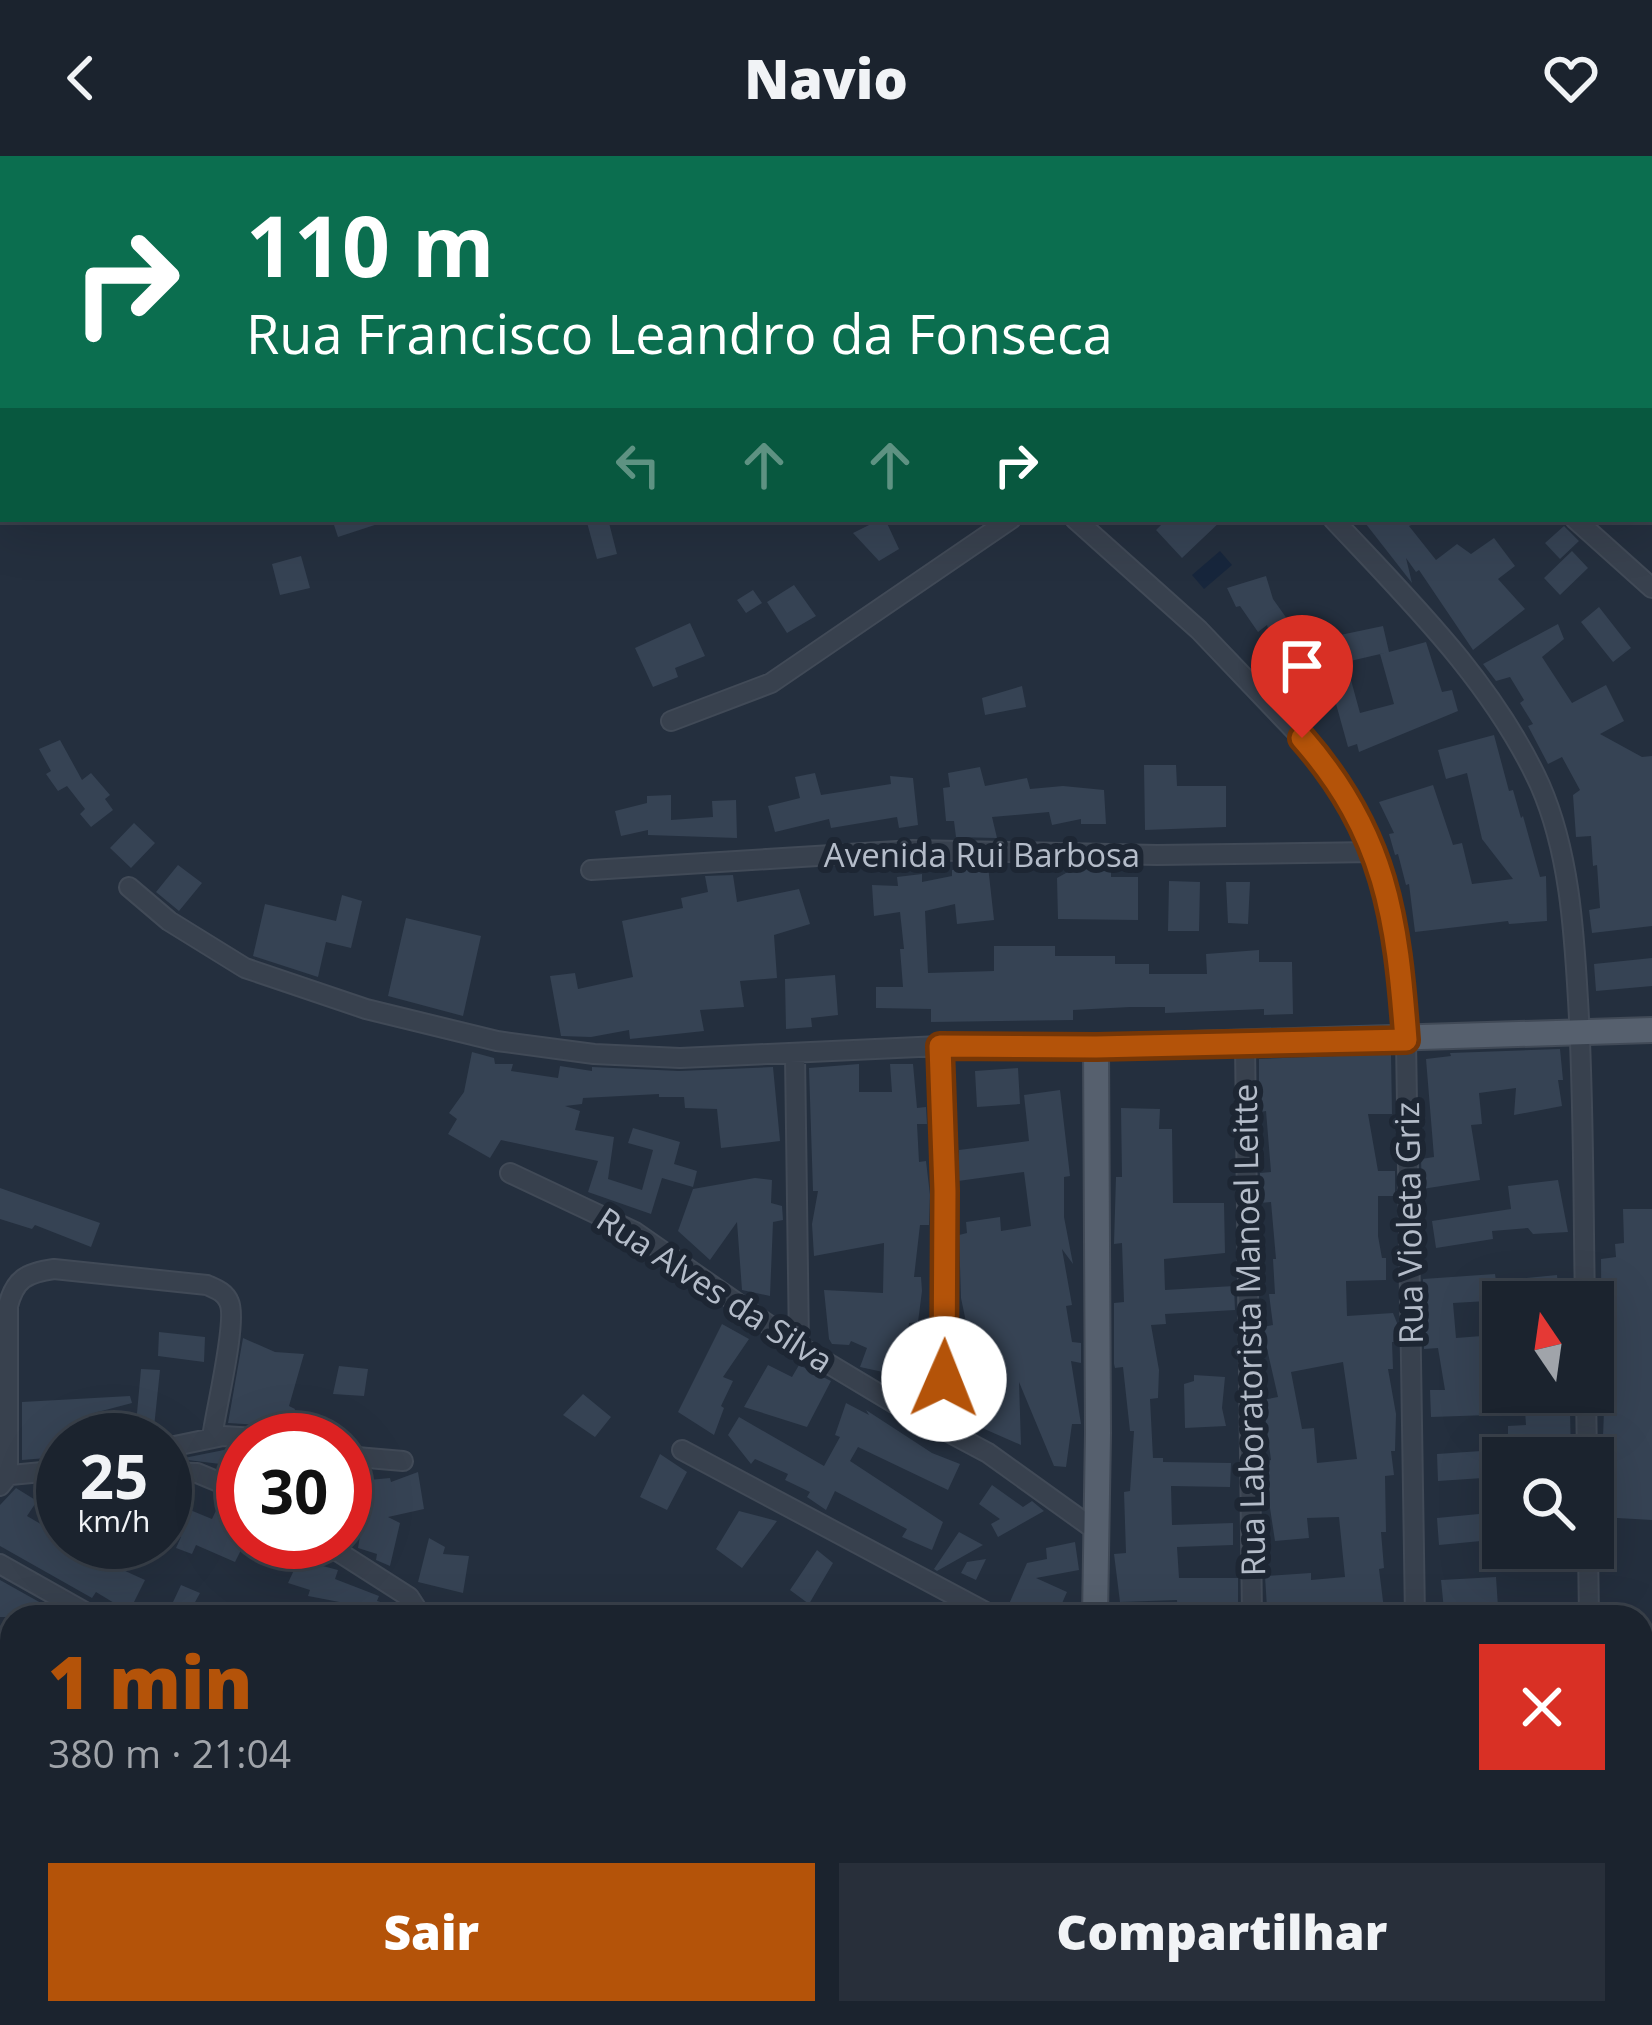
<!DOCTYPE html>
<html lang="pt">
<head>
<meta charset="utf-8">
<style>
	:root { --surface:#1b232e; --page:#282f3a; --text:#f1f3f6; --muted:#a0a4aa; --line:#39404a; --accent:#b45309 }
	body { margin:0; font-family:"Open Sans",sans-serif; background:var(--page); color:var(--text); height:100vh; display:flex; flex-direction:column; font-size:45px; white-space:nowrap }
	* { box-sizing:border-box; margin:0 }
	p { font-size:39px; color:var(--muted) }
	.icon { flex:none; width:66px; height:66px; fill:none; stroke:currentColor; stroke-width:2; stroke-linecap:round; stroke-linejoin:round }
	.map { position:relative; flex:1; overflow:hidden }
	.sheet { position:absolute; left:0px; top:1449px; width:1653px; height:420px; display:flex; flex-direction:column; background:var(--surface); border-radius:36px 36px 0 0; box-shadow:0 12px 48px #0002,0 0 0 3px var(--line) }
	.sheet>* { flex:none }
	.banner { position:absolute; left:0px; top:0px; width:1653px; height:366px; box-shadow:0 12px 48px #0002,0 0 0 3px var(--line); background:#0b6e4f; color:#fff; overflow:hidden }
	.needle { width:78px; rotate:347deg }
	.fabs { position:absolute; left:1482px; top:1125px; display:grid; gap:24px }
	.fabs a { display:grid; place-items:center; width:132px; height:132px; border-radius:0px; background:var(--surface); box-shadow:0 12px 48px #0002,0 0 0 3px var(--line); font-size:60px }
	.speed { position:absolute; left:36px; top:1257px; display:flex; gap:24px; font-size:60px; font-weight:700; text-align:center }
	.speed>* { display:grid; place-content:center; width:156px; height:156px; border-radius:50%; background:var(--surface); box-shadow:0 12px 48px #0002,0 0 0 3px var(--line); line-height:1 }
	.speed small { font-size:30px; font-weight:400 }
	.speed .limit { border:18px solid #d22; background:#fff; color:#111 }
	.pin { position:absolute; display:grid; place-items:center; width:102px; height:102px; color:#fff; margin:-123px -51px; border-radius:50% 50% 50% 0; rotate:-45deg; box-shadow:0 0 12px #0007 }
	.pin .icon { rotate:45deg }
	.me { position:absolute; width:132px; margin:-66px; rotate:1deg; stroke-linejoin:round; filter:drop-shadow(0 0 9px #0008) }
	.turn { display:flex; align-items:center; gap:42px; height:252px; padding:0 48px; font-size:54px }
	.turn .icon { width:156px; height:156px; stroke-width:2.5 }
	.turn b { display:block; font-size:84px; line-height:102px }
	.lanes { display:flex; align-items:center; height:114px; padding:0 48px; background:#0003; justify-content:center; gap:60px; direction:ltr }
	.lanes .off { opacity:.35 }
	.round { display:grid; place-items:center; flex:none; width:126px; height:126px; border-radius:0px; background:var(--page) }
	.headline { display:flex; align-items:center; justify-content:space-between; height:204px; padding:0 48px }
	h1 { font-size:72px; font-weight:800; line-height:90px; color:var(--accent) }
	.action { display:flex; gap:24px; margin-top:auto; padding:24px 48px }
	.action a { flex:1; height:138px; border-radius:0px; background:var(--accent); color:#fff; font-size:48px; font-weight:800; line-height:138px; text-align:center }
	.action a+a { background:var(--page); color:var(--text) }
	header { display:flex; justify-content:space-between; align-items:center; height:156px; padding:0 48px; background:var(--surface); font-size:54px; font-weight:800 }
	.map>svg:first-child { display:block }
	.green { fill:#263c3f }
	.water { fill:#17263c }
	.building { fill:#364354; fill-rule:evenodd }
	.lines { fill:none; stroke-linecap:round; stroke-linejoin:round }
	.minor-casing { stroke:#414a57; stroke-width:22 }
	.major-casing { stroke:#414a57; stroke-width:28 }
	.minor { stroke:#38414e; stroke-width:18 }
	.major { stroke:#56606e; stroke-width:24 }
	.route-casing { stroke:#753606; stroke-width:30 }
	.route { stroke:#b45309; stroke-width:21 }
	.labels { text-anchor:middle; stroke-width:12; stroke-linejoin:round; paint-order:stroke }
	.street-label { font-size:33px; fill:#b4bcc9; stroke:#1d2633 }
</style>
</head>
<body>
<header><svg class="icon" aria-label="back" viewBox="0 0 24 24"><path d="M15 5l-7 7 7 7"/></svg>Navio<svg class="icon" aria-label="heart" viewBox="0 0 24 24"><path d="M12 20l-8-8c-3-5 5-10 8-4 3-6 11-1 8 4z"/></svg></header>
<div class="map">
<svg width="1652" height="1869" viewBox="0 0 1652 1869">
	<rect width="100%" height="100%" fill="#242f3e"/>
	<!-- green -->
	<path class="green" d="M682,0H1150L1153,3H682Z"/>
	<!-- water -->
	<path class="water" d="M1220,395L1232,409L1204,433L1192,419Z"/>
	<!-- building -->
	<path class="building" d="M332,363H383L384,366L338,381Z
		M586,363H608L617,398L597,403Z
		M881,363H885L899,393L879,405L853,377Z
		M1167,363H1223L1182,402L1156,374Z
		M1362,363H1425L1409,370L1436,404L1457,388L1471,398L1494,382L1515,410L1498,423L1525,453L1473,494L1419,414L1416,416L1406,402L1412,427Z
		M1564,370L1579,385L1560,403L1545,387Z
		M1572,395L1588,412L1560,439L1544,422Z
		M301,400L310,432L280,439L272,408Z
		M1266,420L1273,443L1290,467L1313,461L1326,482L1383,470L1389,496L1426,486L1442,536L1452,534L1458,555L1359,596L1357,588L1348,591L1333,537L1316,543L1308,515L1297,519L1286,493L1275,496L1267,469L1258,476L1240,450L1236,451L1227,432ZM1389,496L1380,498L1394,548L1360,557L1346,506Z
		M794,429L816,460L787,477L767,446Z
		M753,434L762,447L746,457L737,444Z
		M1599,451L1631,492L1613,506L1581,466Z
		M690,467L705,500L675,512L678,521L653,531L635,492Z
		M1558,468L1564,483L1542,501L1572,547L1606,529L1624,565L1600,578L1642,601L1652,600V770L1592,777L1589,754L1600,752L1597,709L1593,710L1591,680L1576,681L1573,639L1580,634L1562,601L1548,608L1528,570L1533,568L1520,547L1524,544L1510,521L1496,525L1483,508Z
		M1022,530L1026,551L985,559L982,542Z
		M1494,579L1509,635L1513,634L1521,662L1523,660L1540,721L1546,720L1547,765L1509,768L1508,765L1415,776L1409,728L1406,729L1398,698L1395,699L1389,678L1394,677L1379,646L1433,629L1453,689L1462,687L1472,728L1513,723L1482,683L1467,617L1446,623L1438,594Z
		M60,584L82,624L91,617L110,639L105,643L113,654L91,671L80,658L85,653L67,630L58,635L46,618L51,615L39,593Z
		M1144,609H1176L1177,630H1226V671L1145,674Z
		M980,611L985,630L1027,622L1030,633L1063,630L1104,634L1106,668H1081V663L1052,669L1049,656L992,661L997,682L956,681L954,665H946L943,632L950,631L948,617Z
		M815,617L821,639L891,628L890,620L913,622L918,669L899,672L897,661L831,672L829,663L775,676L768,650L800,642L795,621Z
		M671,639V664L713,661L712,645L736,644L737,682L648,679V674L621,680L615,655L647,647V640Z
		M134,667L155,687L131,712L110,692Z
		M178,709L202,727L179,755L156,736Z
		M988,710L994,764L957,768L955,748L925,755L928,817L994,815V790H1055V800H1115V808H1149V818H1207L1206,798L1259,794V806H1292L1293,858L1264,859V853L1165,857V851H1130L1073,854V864L931,866V853L876,852V831H903L900,793H904L900,756L874,760L872,729L898,730L897,721L922,718V726L952,720V714Z
		M1075,712H1111V721H1138V764L1058,763L1057,722Z
		M733,719L737,746L799,733L810,768L774,779L777,822L740,825L744,851L700,854L704,875L630,883L629,874L591,881L561,880L550,820L575,817L578,833L633,821L622,765L683,752L681,742L708,736L705,720Z
		M1169,725L1200,726L1199,775H1168Z
		M1226,726H1250L1248,768L1228,767Z
		M342,739L362,745L351,792L326,786L318,821L253,800L265,748L336,765Z
		M406,762L481,780L463,860L388,840Z
		M1652,802V830L1596,835L1594,808Z
		M835,819L838,859L811,862L812,871L786,873L785,823Z
		M1560,893L1563,924H1558L1562,950L1514,959L1516,932L1479,937L1482,968L1471,969L1480,1024L1422,1033L1421,1003L1434,1001L1426,903L1451,900L1450,897Z
		M472,896L494,902L495,908H513L511,915L558,922L560,910L592,915V911L679,915L773,911L780,985L721,992L717,953L685,952L684,941H659V938L583,942L582,948L565,950L580,955L575,974L614,981L608,1023L642,1034L653,994L628,987L633,972L680,986L674,1008L697,1015L693,1031L662,1022L651,1058L588,1036L598,1005L501,984L490,1002L448,978L457,963L449,957L464,936Z
		M1391,898L1392,958H1368L1378,1015H1395V1040H1378V1080L1382,1102H1386V1124L1346,1125L1347,1160L1393,1157L1397,1167V1186H1392L1393,1213H1388L1396,1258L1395,1295H1391L1394,1319L1385,1320L1386,1376H1381L1384,1412L1379,1413L1385,1461H1334L1332,1447L1267,1452L1265,1420L1311,1417V1424L1345,1421L1339,1361L1307,1362L1309,1382L1275,1385L1266,1326V1305L1271,1304L1263,1244L1278,1241L1262,1171L1273,1169L1269,1138H1275L1273,1103H1276L1271,1046L1260,1047V1017L1271,1016L1266,955L1260,956L1259,948V903ZM1343,1206L1357,1303L1317,1307L1314,1272L1302,1273L1291,1216Z
		M859,908V936H892L890,908H913L917,952L926,951L927,968H917L919,1006L926,1005L930,1039L929,1069H920L914,1121H921L922,1135L918,1166L909,1167L905,1199L930,1198V1239L913,1240L911,1233H897L885,1226L883,1216L860,1211L867,1192L851,1185L849,1189L832,1188L829,1183L824,1134L883,1137L884,1087L814,1100L812,1068L818,1035H813L809,912Z
		M1018,912L1020,948L977,951L975,915Z
		M1060,934L1070,1020L1064,1021V1061L1073,1108L1062,1093L1072,1149L1066,1150L1072,1186L1081,1187V1207L1071,1205L1081,1268H1072L1066,1311L1054,1310L1019,1226L1021,1289L964,1264L961,1238H957V1215H963L961,1166H966L961,1142L959,1079L967,1077L966,1066L1000,1061L1001,1075L1031,1070L1024,1016L958,1025L959,994L1029,985L1024,939Z
		M1121,952L1160,953L1159,973H1172L1173,1047H1224L1225,1097L1164,1103L1165,1134L1234,1130L1235,1154L1165,1158L1166,1168L1151,1169L1159,1214L1158,1242L1150,1243L1153,1302H1163V1306L1231,1307L1230,1331L1171,1330L1172,1369L1233,1367V1389L1177,1391L1179,1422H1238V1448H1233V1461H1178L1177,1444L1120,1446L1114,1398L1126,1397L1124,1336L1130,1335L1134,1275H1130L1123,1211L1115,1212L1114,1208V1147L1124,1146L1122,1087L1114,1088L1116,1021H1122Z
		M755,1022L772,1024L771,1047L782,1050L783,1064L773,1066L770,1140L742,1134L737,1066L710,1104L678,1075L693,1033Z
		M1558,1024L1568,1076L1533,1078L1528,1072L1492,1075L1493,1083L1436,1092L1432,1065L1511,1053L1508,1030Z
		M0,1032L100,1067L91,1091L35,1069L32,1073L0,1063Z
		M1623,1053H1652V1364L1600,1361L1605,1227H1602L1601,1103L1616,1101L1615,1088L1624,1087Z
		M1495,1118L1496,1125L1557,1119L1559,1141L1453,1147L1456,1182L1495,1179L1496,1204L1490,1205V1259L1431,1261L1430,1234H1445L1438,1192L1424,1193L1423,1123Z
		M722,1168L749,1183L723,1221L733,1225L721,1250L724,1252L714,1279L678,1256Z
		M159,1176L205,1181L204,1206L158,1200Z
		M243,1182L275,1196L304,1198L289,1250L295,1253L289,1271L228,1267Z
		M768,1209L792,1221L799,1209L831,1225L807,1271L744,1251Z
		M339,1210L368,1213L364,1240L333,1238Z
		M141,1213L160,1214L153,1281L135,1279Z
		M1194,1219L1225,1221L1222,1252L1226,1270L1185,1272L1184,1228L1194,1225Z
		M583,1238L611,1261L595,1281L563,1259Z
		M130,1240L132,1247L94,1257L96,1284H60L59,1301L22,1304V1246Z
		M846,1247L869,1259L866,1254L932,1297L960,1308L948,1334L858,1291L850,1305L943,1366L932,1394L902,1381L907,1373L835,1335L826,1354L807,1341L810,1336L785,1324L788,1318L755,1303L751,1308L728,1279L739,1261L824,1310L840,1281L835,1279Z
		M1525,1255H1570L1571,1300L1508,1301V1270L1526,1269Z
		M224,1294L243,1295V1321L233,1317L237,1310L179,1303Z
		M1496,1294L1498,1321L1438,1325L1437,1298Z
		M660,1298L687,1316L667,1354L640,1341Z
		M418,1316L424,1353L388,1361L400,1367L390,1410L376,1404L377,1398L358,1392L360,1380L345,1379V1353H362L358,1325L390,1322L391,1326Z
		M992,1329L1023,1351L1032,1345L1044,1355L998,1381L991,1368L1000,1363L979,1348Z
		M167,1330L182,1332L178,1349L212,1363L222,1342L243,1349V1374L235,1373L234,1377L243,1380V1390L235,1406L196,1389L192,1398L176,1392L181,1381L167,1376L165,1379Z
		M16,1332L37,1345L27,1360L63,1381V1386H101L97,1392L115,1403L112,1409L145,1424L129,1456L96,1436L92,1442L0,1390V1349Z
		M739,1355L777,1365L742,1412L716,1393Z
		M1479,1358L1481,1385L1439,1389L1437,1362Z
		M959,1376L983,1389L937,1415L934,1413Z
		M429,1382L445,1391L443,1398L469,1400L463,1437L418,1426Z
		M255,1386L317,1403L315,1408L338,1414L335,1423L379,1440L377,1445L400,1452L406,1461H351L355,1449L308,1440L310,1434L288,1427L294,1414L253,1390Z
		M1075,1386L1079,1414L1036,1422L1067,1436L1056,1461H1039L1009,1448L1027,1407L1047,1403L1046,1392Z
		M817,1394L833,1407L809,1448L790,1434Z
		M986,1403L976,1424L961,1417L967,1406Z
		M1496,1421L1498,1451L1444,1454L1441,1424Z
		M0,1424L57,1456L66,1461H0Z
		M181,1429L200,1437L187,1461H166Z"/>
	<g class="lines">
		<!-- minor casing -->
		<g class="minor-casing">
			<path id="minor" d="M1168,0L1171,3
				M1075,363L1199,474L1302,582L1347,639L1374,696L1395,765L1406,884L1415,1461
				M1333,363C1409,444 1493,526 1540,629C1569,695 1574,773 1578,844C1584,945 1583,1045 1585,1146
				M1575,363L1652,432
				M671,565L771,527L1011,363
				M591,714L913,694L1157,699L1374,696
				M129,731L169,765L245,812L366,853L497,885L594,898L680,902L940,890L1096,891
				M1245,887L1252,1461
				M940,890L945,1035L943,1270
				M795,899L799,1190
				M510,1017L635,1076L799,1190L894,1247L988,1297L1098,1376
				M1586,1236L1587,1302
				M165,1292L223,1280L285,1284
				M682,1294L995,1461
				M345,1300L403,1305
				M165,1316L197,1317L243,1336
				M0,1320L63,1314
				M0,1330L8,1320V1150C15,1123 26,1117 54,1113L207,1129C216,1133 225,1136 229,1146C238,1165 215,1256 212,1282
				M323,1386L409,1441L422,1461
				M1588,1392L1589,1461
				M0,1408L94,1461
				M0,1546L12,1526
				M0,1736L12,1737
				M1641,1787L1652,1789
				M652,1857V1869
				M794,1857V1869
				M946,1857V1869
				M1259,1857L1260,1869
				M1422,1857L1423,1869
				M1595,1857L1596,1869
				M236,1869V1857"/>
		</g>
		<!-- major casing -->
		<g class="major-casing">
			<path id="major" d="M1095,1461L1098,1277L1096,891L1652,874
				M1096,1857V1869"/>
		</g>
		<!-- minor -->
		<use href="#minor" class="minor"/>
		<!-- major -->
		<use href="#major" class="major"/>
	</g>
	<g class="lines">
		<!-- route casing -->
		<g class="route-casing">
			<path id="route" d="M944,1223L945,1035L940,890L1096,891L1406,884C1397,762 1386,678 1302,582"/>
		</g>
		<!-- route -->
		<use href="#route" class="route"/>
	</g>
	<g class="labels">
		<!-- street labels -->
		<g class="street-label">
			<text x="982" y="711">Avenida Rui Barbosa</text>
			<text transform="translate(1409 1067) rotate(-91)" y="12">Rua Violeta Griz</text>
			<text transform="translate(715 1134) rotate(33)" y="12">Rua Alves da Silva</text>
			<text transform="translate(1249 1174) rotate(-91)" y="12">Rua Laboratorista Manoel Leitte</text>
		</g>
	</g>
</svg>
<div class="fabs">
<a><svg class="needle" viewBox="-14 -14 28 28"><path d="M0-13l5 13h-10z" fill="#e53935"/><path d="M0 13l5-13h-10z" fill="#a0a4aa"/></svg></a>
<a><svg class="icon" aria-label="search" viewBox="0 0 24 24"><circle cx="10" cy="10" r="6"/><path d="M15 15l6 6"/></svg></a>
</div>
<div class="speed"><div>25<small>km/h</small></div><div class="limit">30</div></div>
<div class="pin" style="left:1302px;top:582px;background:#d93025"><svg class="icon" aria-label="arrive" viewBox="0 0 24 24"><path d="M6 21V4h12l-3 4 3 4H6"/></svg></div>
<svg class="me" style="left:944px;top:1223px" viewBox="-20 -20 40 40"><circle r="19" fill="#fff"/><path d="M0-13L10 11 0 6-10 11z" fill="#b45309"/></svg>
<div class="banner">
<div class="turn"><svg class="icon" aria-label="right" viewBox="0 0 24 24"><path d="M7 20v-9h11M14 6l5 5-5 5"/></svg><div><b>110 m</b>Rua Francisco Leandro da Fonseca</div></div>
<div class="lanes"><svg class="icon off" aria-label="left" viewBox="0 0 24 24"><path d="M17 20v-9H6M10 6l-5 5 5 5"/></svg><svg class="icon off" aria-label="ahead" viewBox="0 0 24 24"><path d="M12 20V5M6 11l6-6 6 6"/></svg><svg class="icon off" aria-label="ahead" viewBox="0 0 24 24"><path d="M12 20V5M6 11l6-6 6 6"/></svg><svg class="icon" aria-label="right" viewBox="0 0 24 24"><path d="M7 20v-9h11M14 6l5 5-5 5"/></svg></div>
</div>
<section class="sheet">
<div class="headline"><div><h1>1 min</h1><p>380 m · 21:04</p></div><a class="round" style="background:#d93025;color:#fff"><svg class="icon" aria-label="close" viewBox="0 0 24 24"><path d="M6 6l12 12M18 6L6 18"/></svg></a></div>
<div class="action"><a>Sair</a><a>Compartilhar</a></div>
</section>
</div>
</body>
</html>
